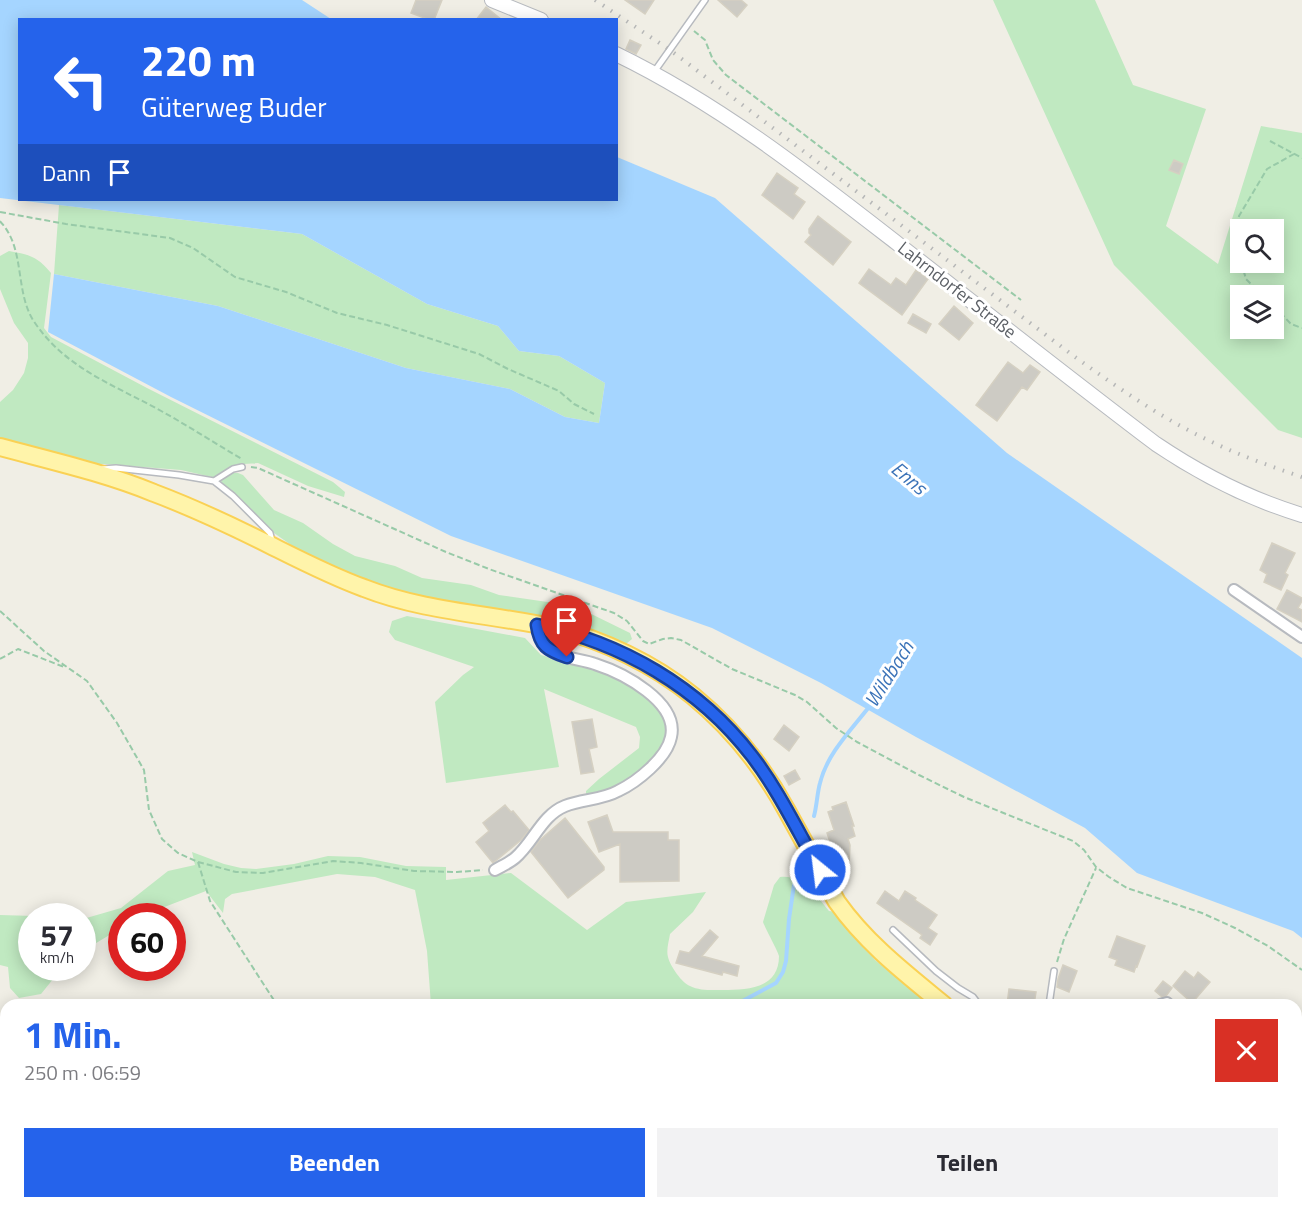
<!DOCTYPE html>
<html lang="de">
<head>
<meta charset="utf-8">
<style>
	:root { --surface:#fff; --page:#f2f2f3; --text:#2b2b33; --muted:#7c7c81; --accent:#2563eb }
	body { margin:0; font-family:"Titillium Web",sans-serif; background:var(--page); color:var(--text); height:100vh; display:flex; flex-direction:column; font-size:22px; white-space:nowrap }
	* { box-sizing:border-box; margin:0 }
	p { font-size:20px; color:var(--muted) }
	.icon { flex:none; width:33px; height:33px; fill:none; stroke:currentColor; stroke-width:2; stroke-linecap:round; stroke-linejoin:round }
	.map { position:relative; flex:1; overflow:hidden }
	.sheet { position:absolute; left:0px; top:999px; width:1302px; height:210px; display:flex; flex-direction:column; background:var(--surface); border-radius:18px 18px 0 0; box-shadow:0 3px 15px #0003 }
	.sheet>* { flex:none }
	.top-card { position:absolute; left:18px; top:18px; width:600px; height:183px; border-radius:0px; box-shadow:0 3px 15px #0003; background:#2563eb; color:#fff; overflow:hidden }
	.buttons { position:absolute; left:1230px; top:219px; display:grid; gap:12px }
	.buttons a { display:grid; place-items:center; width:54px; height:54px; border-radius:0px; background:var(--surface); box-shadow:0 3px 15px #0003; font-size:30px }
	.speed { position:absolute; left:18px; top:903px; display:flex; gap:12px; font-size:30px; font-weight:700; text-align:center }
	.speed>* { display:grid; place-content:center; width:78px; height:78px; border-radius:50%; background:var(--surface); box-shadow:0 3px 15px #0003; line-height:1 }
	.speed small { font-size:15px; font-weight:400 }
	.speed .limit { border:9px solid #d22; background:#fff; color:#111 }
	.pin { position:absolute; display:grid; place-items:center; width:51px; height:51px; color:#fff; margin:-62px -26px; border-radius:50% 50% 50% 0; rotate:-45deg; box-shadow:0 0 6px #0007 }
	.pin .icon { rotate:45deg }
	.me { position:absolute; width:66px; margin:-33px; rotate:331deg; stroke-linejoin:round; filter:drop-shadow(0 0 4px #0008) }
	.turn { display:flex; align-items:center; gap:21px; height:126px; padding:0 24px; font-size:27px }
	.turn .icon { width:78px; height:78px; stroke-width:2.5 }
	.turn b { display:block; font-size:42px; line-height:51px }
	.then { display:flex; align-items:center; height:57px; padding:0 24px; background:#0003; gap:12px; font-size:22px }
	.round { display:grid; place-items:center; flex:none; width:63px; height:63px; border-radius:0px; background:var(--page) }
	.summary { display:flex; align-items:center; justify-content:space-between; height:102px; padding:0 24px }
	h1 { font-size:36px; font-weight:700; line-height:45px; color:var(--accent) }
	.action { display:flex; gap:12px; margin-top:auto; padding:12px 24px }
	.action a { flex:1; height:69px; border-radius:0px; background:var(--accent); color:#fff; font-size:24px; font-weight:700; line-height:69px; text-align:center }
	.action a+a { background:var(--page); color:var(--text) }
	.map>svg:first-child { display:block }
	.commercial { fill:#fff8da }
	.green { fill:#c0e9c1; fill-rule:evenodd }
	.water { fill:#a5d5ff }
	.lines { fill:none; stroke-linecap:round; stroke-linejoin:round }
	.stream { stroke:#a5d5ff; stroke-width:4 }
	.building { fill:#cdcbc4; stroke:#d5d0c2; stroke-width:1.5 }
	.service-casing { stroke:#b7babf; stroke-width:8 }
	.minor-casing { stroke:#b7babf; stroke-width:14 }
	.tertiary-casing { stroke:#b7babf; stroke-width:16 }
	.primary-casing { stroke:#fad154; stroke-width:20 }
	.path { stroke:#98caa8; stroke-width:2; stroke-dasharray:6 3; stroke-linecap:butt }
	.service { stroke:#fff; stroke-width:5 }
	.minor { stroke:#fff; stroke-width:10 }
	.tertiary { stroke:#fff; stroke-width:14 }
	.primary { stroke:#fff4aa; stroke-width:16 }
	.rail { stroke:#b6b7b7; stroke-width:4; stroke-dasharray:1.5 8; stroke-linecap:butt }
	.route-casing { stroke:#184099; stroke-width:15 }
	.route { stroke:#2563eb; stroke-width:10 }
	.labels { text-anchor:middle; stroke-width:6; stroke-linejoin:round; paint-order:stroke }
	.street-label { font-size:18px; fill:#5c6066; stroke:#fff }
	.water-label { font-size:20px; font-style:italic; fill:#3b73b8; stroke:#fff }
</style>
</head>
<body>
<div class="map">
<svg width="1302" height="1209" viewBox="0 0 1302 1209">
	<rect width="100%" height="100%" fill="#f0eee5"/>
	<!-- commercial -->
	<path class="commercial" d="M1302,1040V1160L1296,1153V1045Z
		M1013,1203H1108L1113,1209H1006Z
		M1135,1203H1258L1251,1209H1139Z"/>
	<!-- green -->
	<path class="green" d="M993,0H1095L1133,85L1206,109L1166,226L1218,264L1261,126L1302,133V438L1278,430L1114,265ZM1240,230H1274V262H1240ZM1240,296H1274V328H1240Z
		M59,205L302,234L427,304L498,326L519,351L559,356L605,383L599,423L565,417L510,389L406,368L218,306L54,274Z
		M9,251C30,255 37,256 51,273L44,328L51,337L147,388L333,482L345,492L344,497L308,486L258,463L244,464L229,468L216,478L181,470L104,464H93L0,439V402L13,390L24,373L28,358V343L14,323L0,289V256Z
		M232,473H238L243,475L274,510L303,523L333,544L355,556L395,566L422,578L471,585L499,595L575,606L630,633L632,639L626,644L562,623L418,597L364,580L316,560L294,547L274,533L242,501L223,486L221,481L224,478Z
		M407,616L525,638L541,655L562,661L582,665L612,675L642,692L657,705L668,719V739L658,755L627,783L588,798L586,794V791L599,779L639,748L640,737L636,727L544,689L559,767L446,783L435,702L463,675L474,667L395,640L389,632L392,621Z
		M192,852L224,864L241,868L256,869L294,864L328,856L360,857L406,866L446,867V880L511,873L587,930L626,902L706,892L693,912L670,934C669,941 666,950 668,957C670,966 682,983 690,986C700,991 712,990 723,990C747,990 779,989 779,956C778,951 766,930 763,922L774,885L780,877C805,875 814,893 829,911L837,912L875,960L931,1005H431L427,951L415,890L375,877L337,874L232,894L225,899L223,913L206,891L141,916H122L121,928L83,951V919L121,908L168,871L195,865Z
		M0,915L34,916H32V968H62L41,994L19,998L10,988L8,967L0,965Z
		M1296,1170L1302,1178V1209H1251L1258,1203H1296Z
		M608,1203H852L843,1209H608Z"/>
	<!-- water -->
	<path class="water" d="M0,0H302L331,19L20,20V200H616L617,157L715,198L1007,453L1302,658V938L1293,931L1137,873L1085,828L916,737L821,683L712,628L451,536L171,397L48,332L54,274L218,306L406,368L510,389L565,417L599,423L605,383L559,356L519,351L498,326L427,304L302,234L0,198Z"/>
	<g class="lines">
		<!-- stream -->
		<path class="stream" d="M814,816C817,805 817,794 820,783C827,754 851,730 869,707
			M735,1005L776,983L783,972L786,961L789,919L794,885
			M666,1209L672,1203"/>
	</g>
	<!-- building -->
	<path class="building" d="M416,0H442L434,20H430L411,13Z
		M625,0H654L645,14Z
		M718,0H741L747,5L737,17Z
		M486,7L502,20H476Z
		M630,40L641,45L636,54L626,49Z
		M1174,160L1183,164L1179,174L1169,170Z
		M777,173L798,188L794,194L805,202L793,219L762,195Z
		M818,216L851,242L833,265L805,242L811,235L809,233V229Z
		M869,269L891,285L896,278L906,285L916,270L928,279L902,315L859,283Z
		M954,306L973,323L959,340L939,324Z
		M913,314L931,324L926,333L908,323Z
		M1008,362L1023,373L1030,365L1040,372L1027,390L1022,387L997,421L976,405Z
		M1272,543L1295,553L1285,573L1288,575L1281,590L1264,582L1267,574L1260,570Z
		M1287,590L1302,598V601L1298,608L1302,610V622L1277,609Z
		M592,719L597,747L589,749L594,772L581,774L572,722Z
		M784,725L799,737L789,751L774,739Z
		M795,770L800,779L789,785L784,776Z
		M846,802L854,826H852L855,836L848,839L850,845L849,865L838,866L827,833L834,830L828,812L833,810L832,807Z
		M505,805L511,812L513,811L529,830L521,840L493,863L476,842L489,831L483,823Z
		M607,815L613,832H668V840H679V881L620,882V844L599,852L588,822Z
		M565,818L604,867V870L568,898L531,852L540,840Z
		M885,891L899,901L905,891L916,898L915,900L937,915L928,928L937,934L930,945L920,938L922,935L877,903Z
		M710,930L718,937L702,956L739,966L737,976L723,972L722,975L676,963L680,951L689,953Z
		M1117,936L1145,946L1137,967L1136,966L1134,972L1115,965L1117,960L1109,957Z
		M1063,965L1077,971L1069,992L1057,987L1058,979Z
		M1185,971L1194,978L1198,972L1210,982L1192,1003L1173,986Z
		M1163,981L1172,988L1166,996L1162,997L1155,991Z
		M1009,989L1036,992L1034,1005H1007Z"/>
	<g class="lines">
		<!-- service casing -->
		<g class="service-casing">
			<path id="service" d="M654,72L705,0
				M102,469L116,468L179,475L214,481L233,496L270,533L272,541
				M214,481L233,469L242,467
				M893,930L936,971L958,988L973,997L979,1005
				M1049,1005L1054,971
				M1296,1130L1302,1125
				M1075,1203L1080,1209
				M1014,1209L1021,1203"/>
		</g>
		<!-- minor casing -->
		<g class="minor-casing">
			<path id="minor" d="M1234,590L1302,637
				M495,870C502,866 509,863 515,858C533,843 542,815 565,806C582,799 602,800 618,791C637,782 667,758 671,737C679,702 623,673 595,664C581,659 564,659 551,651C540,644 539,637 537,625
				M1160,1005L1167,1003
				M1296,1161L1302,1167"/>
		</g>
		<!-- tertiary casing -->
		<g class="tertiary-casing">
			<path id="tertiary" d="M492,0L541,20
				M616,54C719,104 808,174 898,244C984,311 1069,378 1156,444C1202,475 1249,499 1302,515"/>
		</g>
		<!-- primary casing -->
		<g class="primary-casing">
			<path id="primary" d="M0,447C52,461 105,473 154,493C194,508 232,526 270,545C300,560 331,576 364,588C425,612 491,614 555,628C603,640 654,664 693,696C732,728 763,767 787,811C798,831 809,851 820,871C826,881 831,892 837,902C866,943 905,973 944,1005
				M1124,1203L1128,1209"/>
		</g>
		<!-- path -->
		<path class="path" d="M694,31L705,40L713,60L726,75L1021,300
			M1270,141L1302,158
			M0,212L66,224L170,238L193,248L235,277L286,292L337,313L387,325L479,354L508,369L559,391L574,404L594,414
			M0,221C3,225 6,228 8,232C23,257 17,294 33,320C65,369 115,385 163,412C190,427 216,444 242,459
			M1240,261L1235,244L1239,216L1267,169L1294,154
			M1241,262L1246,279L1263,296
			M1274,306L1291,324L1302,328
			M251,467L258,468L446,552L489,569L614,613L627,621L643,641L649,644L663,639L671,638L681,640L732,669L795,695L807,702L836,728L857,742L919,775L964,797L1073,841L1084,850L1096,867L1109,877L1127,888L1202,913L1235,928L1268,946L1302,970
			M0,611L44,651L87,681L117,723L144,770L149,810L162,839L178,853L198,862L210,901L277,1005
			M0,659L18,649L64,667
			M198,862L236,872L263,873L333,861L361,863L414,871L457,872L483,870
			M1057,962L1064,939L1096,868
			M335,1203L336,1209"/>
		<!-- service -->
		<use href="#service" class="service"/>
		<!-- minor -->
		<use href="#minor" class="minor"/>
		<!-- tertiary -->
		<use href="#tertiary" class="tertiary"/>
		<!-- primary -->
		<use href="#primary" class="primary"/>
		<!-- rail -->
		<path class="rail" d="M595,0L670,50L1075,357C1117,387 1161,418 1208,440C1238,455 1270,466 1302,477"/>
	</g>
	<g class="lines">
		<!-- route casing -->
		<g class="route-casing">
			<path id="route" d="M567,657C547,650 540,646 537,625C621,642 699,687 752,756C779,791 798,832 820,870"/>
		</g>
		<!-- route -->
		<use href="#route" class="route"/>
	</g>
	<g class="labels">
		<!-- street labels -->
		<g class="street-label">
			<text transform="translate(957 290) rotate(38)" y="6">Lahrndorfer Straße</text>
		</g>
		<!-- water labels -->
		<g class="water-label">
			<text transform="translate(909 478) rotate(40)" y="7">Enns</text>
			<text transform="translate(889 674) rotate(-58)" y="7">Wildbach</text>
		</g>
	</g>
</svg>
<div class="buttons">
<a><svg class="icon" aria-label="search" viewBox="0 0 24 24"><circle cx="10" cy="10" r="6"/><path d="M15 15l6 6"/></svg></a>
<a><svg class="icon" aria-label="layers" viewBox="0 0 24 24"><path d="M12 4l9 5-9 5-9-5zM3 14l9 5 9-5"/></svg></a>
</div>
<div class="speed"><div>57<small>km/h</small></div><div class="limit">60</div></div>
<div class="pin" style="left:567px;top:657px;background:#d93025"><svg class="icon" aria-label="arrive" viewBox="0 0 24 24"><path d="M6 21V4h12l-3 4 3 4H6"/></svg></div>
<svg class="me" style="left:820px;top:870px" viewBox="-20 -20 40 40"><circle r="17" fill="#2563eb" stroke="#fff" stroke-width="3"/><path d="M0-11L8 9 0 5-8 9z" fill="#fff"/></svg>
<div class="top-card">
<div class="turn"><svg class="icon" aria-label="left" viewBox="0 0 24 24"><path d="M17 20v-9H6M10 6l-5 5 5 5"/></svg><div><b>220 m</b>Güterweg Buder</div></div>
<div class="then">Dann<svg class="icon" aria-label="arrive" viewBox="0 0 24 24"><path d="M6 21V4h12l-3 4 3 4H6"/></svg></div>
</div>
<section class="sheet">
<div class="summary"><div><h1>1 Min.</h1><p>250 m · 06:59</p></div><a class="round" style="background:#d93025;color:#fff"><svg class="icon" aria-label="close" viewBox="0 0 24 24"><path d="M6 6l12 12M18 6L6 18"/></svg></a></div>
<div class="action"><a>Beenden</a><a>Teilen</a></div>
</section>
</div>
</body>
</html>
